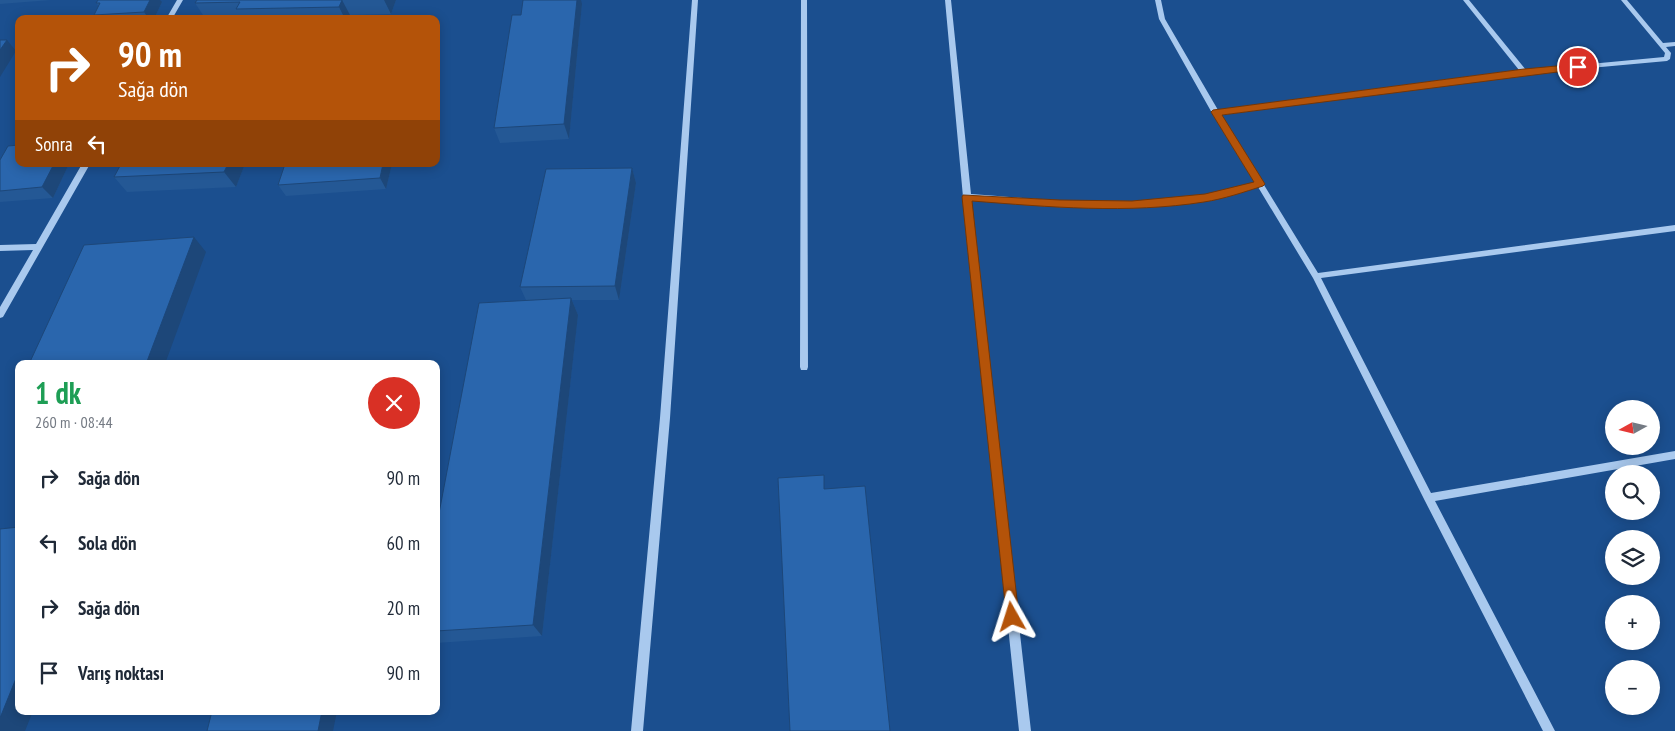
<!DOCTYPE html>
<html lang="tr">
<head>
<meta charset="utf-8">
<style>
	:root { --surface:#fff; --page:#f2f2f3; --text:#1f2937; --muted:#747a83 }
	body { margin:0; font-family:"PT Sans Narrow",sans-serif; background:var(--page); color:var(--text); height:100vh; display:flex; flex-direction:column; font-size:19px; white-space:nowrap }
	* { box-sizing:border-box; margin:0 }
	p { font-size:16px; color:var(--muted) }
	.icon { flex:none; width:28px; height:28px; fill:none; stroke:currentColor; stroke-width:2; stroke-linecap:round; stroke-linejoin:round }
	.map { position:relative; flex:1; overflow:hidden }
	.details { position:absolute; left:15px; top:360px; width:425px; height:355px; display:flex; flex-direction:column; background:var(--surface); border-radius:10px; box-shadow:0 2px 12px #0003 }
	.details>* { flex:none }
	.top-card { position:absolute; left:15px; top:15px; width:425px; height:152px; border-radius:10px; box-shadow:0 2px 12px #0003; background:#b45309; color:#fff; overflow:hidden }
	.needle { width:32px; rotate:262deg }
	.fabs { position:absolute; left:1605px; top:400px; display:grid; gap:10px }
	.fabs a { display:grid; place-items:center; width:55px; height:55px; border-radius:50%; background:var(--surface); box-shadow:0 2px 12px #0003; font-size:25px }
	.pin { position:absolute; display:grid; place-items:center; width:42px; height:42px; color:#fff; margin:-21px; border:2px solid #fff; border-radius:50%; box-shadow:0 1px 5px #0007 }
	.me { position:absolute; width:55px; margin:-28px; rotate:354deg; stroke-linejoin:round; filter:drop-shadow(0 0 4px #0008) }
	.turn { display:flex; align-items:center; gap:18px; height:105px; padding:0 20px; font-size:22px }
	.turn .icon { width:65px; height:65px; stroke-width:2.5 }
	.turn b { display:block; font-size:35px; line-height:42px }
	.then { display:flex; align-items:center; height:48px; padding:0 20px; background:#0003; gap:10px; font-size:19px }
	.round { display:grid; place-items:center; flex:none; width:52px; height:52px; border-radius:26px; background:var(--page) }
	.summary { display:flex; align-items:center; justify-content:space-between; height:85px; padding:0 20px }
	h1 { font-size:30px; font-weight:700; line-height:38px; color:#1e9e55 }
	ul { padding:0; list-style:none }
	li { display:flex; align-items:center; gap:15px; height:65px; padding:0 20px }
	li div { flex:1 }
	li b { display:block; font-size:19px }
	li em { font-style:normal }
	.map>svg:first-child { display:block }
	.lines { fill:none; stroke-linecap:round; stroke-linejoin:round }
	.minor { fill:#a9c9ee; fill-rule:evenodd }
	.wall { fill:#245895 }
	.shaded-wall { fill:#1d4779 }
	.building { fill:#2a66ad; stroke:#1d4779 }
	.route { fill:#b45309; stroke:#753606 }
</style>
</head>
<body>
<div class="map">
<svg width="1675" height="731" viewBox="0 0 1675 731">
	<rect width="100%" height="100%" fill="#1b4f8f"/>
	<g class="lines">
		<!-- minor -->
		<path class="minor" d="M177,0H183L172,19H166Z
			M692,0H698L670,418L643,731H631L660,418Z
			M801,0H807L808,367L807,370H801L800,367Z
			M945,0H951L971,194C1049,200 1129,208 1207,195C1223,192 1239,187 1255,183L1212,113L1159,19L1155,0H1161L1165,19L1218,110L1519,70L1463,0H1469L1526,70L1664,57L1665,53L1621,0H1627L1663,43L1675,42V46L1666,47L1671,53L1670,59L1667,61L1524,74L1221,115L1318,273L1675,225V231L1321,278L1431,493L1675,451V459L1435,501L1555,731H1543L1425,501L1313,278L1258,187C1241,192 1224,197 1206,200C1129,213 1049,206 971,200L1031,731H1019L963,197Z
			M82,164H90L3,317L0,318V307L33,250L0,251V245L36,244Z"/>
	</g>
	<!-- wall -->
	<path class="wall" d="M0,0H51L0,4Z
		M197,0H396L391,14L350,15L348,19H242L241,17L205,18L195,3Z
		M162,2L154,19H96L94,15L99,6L96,3Z
		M582,4L569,139L500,143L494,128L521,15Z
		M0,160L19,164H69L53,198L0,202Z
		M121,164H245L236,187L127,192L114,177Z
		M285,164H392L386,189L286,196L278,185Z
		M632,168L636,183L619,300H572L578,315L542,636L436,643V529L526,300L520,287Z"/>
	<!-- shaded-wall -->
	<path class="shaded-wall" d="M150,0H160L162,2L154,19H149L144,12Z
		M342,0L350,15L348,19H345L339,7Z
		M384,0H396L391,14Z
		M577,0H581L582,4L569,139L564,124Z
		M7,40L16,51L0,77V50Z
		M54,164H69L53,198L42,187Z
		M228,164H245L236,187L224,172Z
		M383,164H392L386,189L380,178Z
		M632,168L636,183L619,300L615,286Z
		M194,237L206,252L165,364H146Z
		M571,298L578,315L542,636L533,625Z
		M19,671V711H33L25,731H0V718Z
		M322,711H337L333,731H318Z"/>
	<!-- building -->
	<path class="building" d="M98,0H150L144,12L94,15L100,3H96Z
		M197,0H342L339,7L236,9L240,2L195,3Z
		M523,0H577L564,124L494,128L512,15H521Z
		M0,40H7L0,50Z
		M19,145V164H54L42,187L0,191V160L8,146Z
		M121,164H228L224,172L114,177Z
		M285,164H383L380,178L278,185Z
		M632,168L615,286L520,287L546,169Z
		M194,237L146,364H29L84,245Z
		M571,298L533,625L436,631V529L479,303Z
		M824,475V489L865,486L890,731H790L778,478Z
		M19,527V671L0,718V529Z
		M212,711H322L318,731H207Z"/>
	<!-- route -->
	<path class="route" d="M1578,64L1581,65V69L1222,115L1265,184L1263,186C1244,192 1224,199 1204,202C1128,214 1049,207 972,201L1019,617L1017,622L1012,624L1007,622L962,197L963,195L1060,200L1132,201L1205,194L1254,182L1211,112L1213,110L1524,69Z"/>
</svg>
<div class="fabs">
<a><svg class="needle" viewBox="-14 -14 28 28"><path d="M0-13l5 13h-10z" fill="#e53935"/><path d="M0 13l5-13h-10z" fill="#747a83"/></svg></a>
<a><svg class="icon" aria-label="search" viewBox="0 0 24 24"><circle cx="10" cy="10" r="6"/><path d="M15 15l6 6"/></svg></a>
<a><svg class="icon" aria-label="layers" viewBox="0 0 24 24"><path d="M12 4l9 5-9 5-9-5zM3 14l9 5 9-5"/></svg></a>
<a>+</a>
<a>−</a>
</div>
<div class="pin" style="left:1578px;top:67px;background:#d93025"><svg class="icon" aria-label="arrive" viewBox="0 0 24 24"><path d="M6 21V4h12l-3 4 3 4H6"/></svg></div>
<svg class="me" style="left:1012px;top:617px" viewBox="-20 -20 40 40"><path d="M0-17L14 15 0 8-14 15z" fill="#b45309" stroke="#fff" stroke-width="4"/></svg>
<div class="top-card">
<div class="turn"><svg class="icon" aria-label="right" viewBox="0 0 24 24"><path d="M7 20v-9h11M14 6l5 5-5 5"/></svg><div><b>90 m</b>Sağa dön</div></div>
<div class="then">Sonra<svg class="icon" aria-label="left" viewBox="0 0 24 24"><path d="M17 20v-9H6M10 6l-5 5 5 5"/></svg></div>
</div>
<section class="details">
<div class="summary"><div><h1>1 dk</h1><p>260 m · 08:44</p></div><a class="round" style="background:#d93025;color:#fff"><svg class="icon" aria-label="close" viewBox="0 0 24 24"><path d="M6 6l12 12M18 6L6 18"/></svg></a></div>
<ul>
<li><svg class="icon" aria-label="right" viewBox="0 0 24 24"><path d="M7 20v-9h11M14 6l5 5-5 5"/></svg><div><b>Sağa dön</b></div><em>90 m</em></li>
<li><svg class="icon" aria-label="left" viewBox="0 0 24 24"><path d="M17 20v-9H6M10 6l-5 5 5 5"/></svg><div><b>Sola dön</b></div><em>60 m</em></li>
<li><svg class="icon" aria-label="right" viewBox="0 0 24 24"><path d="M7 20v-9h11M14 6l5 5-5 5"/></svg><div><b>Sağa dön</b></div><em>20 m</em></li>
<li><svg class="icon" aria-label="arrive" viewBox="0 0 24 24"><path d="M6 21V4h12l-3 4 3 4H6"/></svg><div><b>Varış noktası</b></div><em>90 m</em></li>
</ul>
</section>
</div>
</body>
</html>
